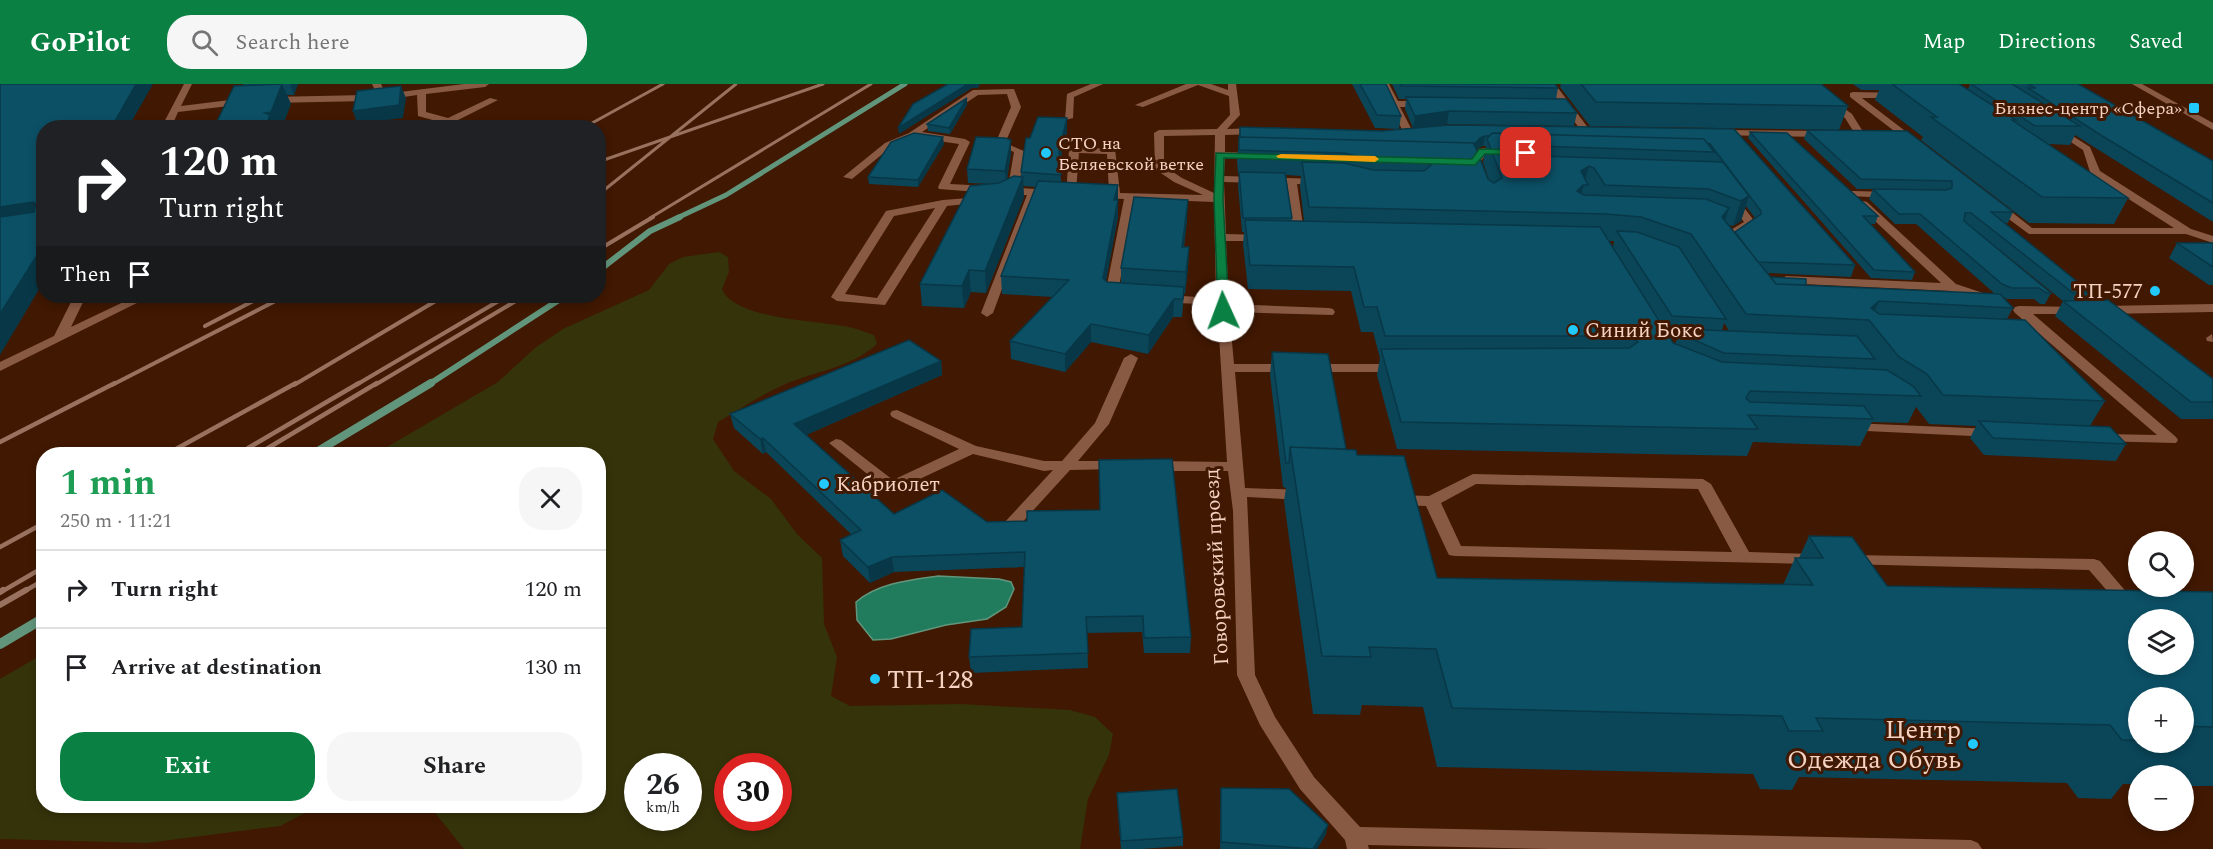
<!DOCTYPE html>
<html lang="en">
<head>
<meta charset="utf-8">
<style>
	:root { --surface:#fff; --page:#f6f6f6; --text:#202124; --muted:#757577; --line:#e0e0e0; --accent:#0b8043 }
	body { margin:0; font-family:Spectral,serif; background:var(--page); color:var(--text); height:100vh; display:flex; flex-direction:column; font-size:22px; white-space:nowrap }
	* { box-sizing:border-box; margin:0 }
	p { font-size:20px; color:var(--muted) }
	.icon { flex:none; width:33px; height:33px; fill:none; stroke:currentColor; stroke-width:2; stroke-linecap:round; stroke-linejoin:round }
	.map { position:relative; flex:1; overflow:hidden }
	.drawer { position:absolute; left:36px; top:363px; width:570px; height:366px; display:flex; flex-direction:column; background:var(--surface); border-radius:24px; box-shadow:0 3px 9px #0003 }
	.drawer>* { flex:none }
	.banner { position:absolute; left:36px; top:36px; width:570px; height:183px; border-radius:24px; box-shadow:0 3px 9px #0003; background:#202124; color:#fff; overflow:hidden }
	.buttons { position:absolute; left:2128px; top:447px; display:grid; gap:12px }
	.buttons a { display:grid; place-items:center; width:66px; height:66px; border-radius:50%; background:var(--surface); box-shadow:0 3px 9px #0003; font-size:30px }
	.speed { position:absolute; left:624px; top:669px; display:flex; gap:12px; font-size:30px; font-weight:700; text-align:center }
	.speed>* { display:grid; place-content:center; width:78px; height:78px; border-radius:50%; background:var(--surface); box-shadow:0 3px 9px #0003; line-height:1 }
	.speed small { font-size:15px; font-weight:400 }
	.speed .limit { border:9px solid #d22; background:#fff; color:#111 }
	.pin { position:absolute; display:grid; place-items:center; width:51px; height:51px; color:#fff; margin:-26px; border-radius:12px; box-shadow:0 3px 9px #0006 }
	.me { position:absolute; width:66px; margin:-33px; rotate:358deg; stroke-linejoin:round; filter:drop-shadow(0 0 4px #0008) }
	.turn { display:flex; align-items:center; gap:21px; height:126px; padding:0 24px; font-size:27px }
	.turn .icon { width:78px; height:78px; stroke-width:2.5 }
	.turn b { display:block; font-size:42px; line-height:51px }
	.then { display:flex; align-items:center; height:57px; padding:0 24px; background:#0003; gap:12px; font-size:22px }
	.round { display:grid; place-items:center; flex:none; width:63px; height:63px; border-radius:24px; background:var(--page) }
	.overview { display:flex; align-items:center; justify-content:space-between; height:102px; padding:0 24px }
	h1 { font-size:36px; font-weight:700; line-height:45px; color:#1e9e55 }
	.button { display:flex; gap:12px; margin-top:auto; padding:12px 24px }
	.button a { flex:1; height:69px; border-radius:24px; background:var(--accent); color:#fff; font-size:24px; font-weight:700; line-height:69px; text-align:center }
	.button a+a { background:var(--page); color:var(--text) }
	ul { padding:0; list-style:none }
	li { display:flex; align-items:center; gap:18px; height:78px; padding:0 24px; border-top:2px solid var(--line) }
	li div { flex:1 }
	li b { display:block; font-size:22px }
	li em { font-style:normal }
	header { display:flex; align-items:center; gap:36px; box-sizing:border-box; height:84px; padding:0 30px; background:var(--accent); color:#fff }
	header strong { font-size:28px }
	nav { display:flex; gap:33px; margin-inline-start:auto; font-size:21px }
	.search { width:420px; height:54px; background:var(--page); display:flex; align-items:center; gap:15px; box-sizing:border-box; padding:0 21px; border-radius:24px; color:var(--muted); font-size:22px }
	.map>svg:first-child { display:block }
	.green { fill:#35330a; fill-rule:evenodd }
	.water { fill:#217c5e; stroke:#61967c; stroke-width:1.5 }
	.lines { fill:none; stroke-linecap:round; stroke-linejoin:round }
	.stream-far3 { stroke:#61967c; stroke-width:5 }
	.stream-far2 { stroke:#61967c; stroke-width:6 }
	.stream-far1 { stroke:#61967c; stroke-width:8 }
	.stream { stroke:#61967c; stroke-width:10 }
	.minor { fill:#895a43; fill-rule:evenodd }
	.rail-far3 { stroke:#98725f; stroke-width:3 }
	.rail-far2 { stroke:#98725f; stroke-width:4 }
	.rail-far1 { stroke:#98725f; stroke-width:4.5 }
	.rail { stroke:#98725f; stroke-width:6 }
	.wall { fill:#0a4558; fill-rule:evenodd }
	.shaded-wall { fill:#083847 }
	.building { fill:#0c5066; stroke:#083847; stroke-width:1.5; fill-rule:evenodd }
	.route { fill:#0b8043; stroke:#07532c; stroke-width:1.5 }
	.slow { fill:#f59e0b }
	.poi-dot { fill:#22c9fd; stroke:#411801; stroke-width:2 }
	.labels { text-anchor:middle; stroke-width:6; stroke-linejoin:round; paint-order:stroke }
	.far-poi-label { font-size:18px; fill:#f5d2c2; stroke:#411801; text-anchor:end }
	.poi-label { font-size:21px; fill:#f5d2c2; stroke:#411801; text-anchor:start }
	.street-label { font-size:21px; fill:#f5d2c2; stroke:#411801 }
	.near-poi-label { font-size:26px; fill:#f5d2c2; stroke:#411801; text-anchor:start }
</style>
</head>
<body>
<header>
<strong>GoPilot</strong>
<div class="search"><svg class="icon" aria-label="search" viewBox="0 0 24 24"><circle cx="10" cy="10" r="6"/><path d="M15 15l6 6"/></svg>Search here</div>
<nav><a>Map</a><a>Directions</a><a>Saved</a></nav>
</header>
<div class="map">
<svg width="2213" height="765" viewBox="0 0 2213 765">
	<rect width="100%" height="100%" fill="#411801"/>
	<!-- green -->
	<path class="green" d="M719,168L728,173L729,188L722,205C734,235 814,236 843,242C854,243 864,248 874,251L877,260C850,285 812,287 779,303C758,313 738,326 718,338L713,355L734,387L771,415L797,450L822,474L824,540L837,573L831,612L850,622L961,620L1070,626L1095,633L1113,650L1109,671L1088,715L1080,765H464L436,730L433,722H598V370H375L498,298L535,264L563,245L649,206L669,180L683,173ZM638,682H688V734H638ZM728,682H778V734H728Z
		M43,570L44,722H318L280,742L147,759L0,755V595Z"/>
	<!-- water -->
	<path class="water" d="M938,492L999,495L1011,498L1014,505L1006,523L987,535L946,541L891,555L873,556L857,536L856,518C878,499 910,496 938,492Z"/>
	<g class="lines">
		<!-- stream-far3 -->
		<path class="stream-far3" d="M677,134L726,111L905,0"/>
		<!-- stream-far2 -->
		<path class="stream-far2" d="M598,187L650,147L680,133
			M428,301L565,212"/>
		<!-- stream-far1 -->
		<path class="stream-far1" d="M313,370L431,299"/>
		<!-- stream -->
		<path class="stream" d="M0,560L44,534"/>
		<!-- minor -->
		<path class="minor" d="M184,0H192L181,22L246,14L251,17L246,20L178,28L171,44H161Z
			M372,0H381L383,4L368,17L270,19L265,16L270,13L366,11L374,4Z
			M464,0H489L485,3L426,10V28L448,34L490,14L498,16L442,44L436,41L440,38L418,32L417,11L384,16L379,13L384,10Z
			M1091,0H1103L1074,13L1073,34L1065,36L1067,10Z
			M1186,0H1211L1228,6V0H1236L1240,31L1227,45L1258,44L1263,47L1258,50L1225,51V68L1256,69L1261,72L1256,75L1225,74L1224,92L1319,95L1324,98L1319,101L1297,100L1305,155L1299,158L1293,155L1286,100L1224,98L1226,150L1264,151L1270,154L1264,157H1226L1229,220L1329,224L1333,225L1335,228L1333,231L1229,228L1223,231L1217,227V221L1160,218V212L1164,211L1216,214L1214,118L1135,115L1118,208L1125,212L1119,216L1107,214L1105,211L1124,115L1066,112L1069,66L1074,63L1115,65L1120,109L1203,111L1174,98L1155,85L1154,49L1159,46L1217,45L1230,31L1229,12L1198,1L1143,23L1135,21ZM1215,51L1214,109L1182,94L1164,82V52ZM1079,69L1107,70L1109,108L1076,107Z
			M1381,0H1389L1398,17H1426L1431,20L1426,23H1400L1414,50L1412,52L1404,50Z
			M1546,0H1555L1589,45V49H1583Z
			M1801,0H1811L1852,30L1865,51L1863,53H1857L1845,34Z
			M2132,0H2142L2213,39V46Z
			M1014,5L1021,23L1005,59L1024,67L1019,104L1052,106L1057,109L1052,112L1037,111L993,229L987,233L981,229L1027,111L1010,112L1005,110L939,105L938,103L959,60L911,53L891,63L852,95L843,93L885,59L909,49L973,6ZM1007,10L1011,23L995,60L1014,68L1008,103L950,100L970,58L965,55L922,48L978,11Z
			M1853,8L1899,9V13L1896,14H1862L1917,56V60H1911L1850,13V9Z
			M2057,42L2090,63L2100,87L2191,145L2213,152V159L2186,150H2029L1991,122V118H1999L2032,144H2174L2091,91L2083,66L2054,47V43Z
			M1719,46L1824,47L1829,50L1824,53L1716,51L1714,49Z
			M1483,64L1505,65L1510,68L1505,71L1486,70L1479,80C1472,82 1462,83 1458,78L1463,75H1472L1480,65Z
			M1853,107L1891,108L1896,111L1891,114L1849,112V108Z
			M1731,111L1735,112L1756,139L1733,152L1729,151V147L1744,138L1726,114Z
			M981,113L985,114V118L947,122L885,221L837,217L831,213L886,127L943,116ZM935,124L877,214L845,210L894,132Z
			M1863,117L1867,118L1956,200L1992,212V218H1984L1951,207L1782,199L1780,196L1786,192L1941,199L1859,122V118Z
			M74,212H86L71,243L136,212H151L0,287V278L54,252Z
			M2213,220V228L2103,230L2097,226L2103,222Z
			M2019,222L2080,223L2082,226L2080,229L2076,230H2033L2176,353L2178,356L2176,359L2096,357L2094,354L2101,350L2157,351L2015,229L2013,226L2015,223Z
			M1224,232L1230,236L1234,280H1399L1406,284L1399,288H1235L1245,404L1303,406L1311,411L1303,416L1247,413L1255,591L1275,633L1314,693L1360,743L1971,756L1978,759L1982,765H1550L1368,761L1369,765H1347L1345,756L1300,705L1260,641L1237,591L1233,427L1228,387H1154L1147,382L1154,377L1227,378L1218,236Z
			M2212,250L2213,258L2207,257L2206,254Z
			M1131,270L1138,274L1109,340L1078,377H1118L1125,381L1118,385L1070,386L1018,443L1012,444L1004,439L1053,386L1044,387L973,370L892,408L887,406L829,359L836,355L841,356L893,396L959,365L892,333L890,330L892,327L897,326L976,362L1044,377H1062L1095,339L1124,274Z
			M1850,339L1993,345L2000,349L1993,353L1845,346L1843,343Z
			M1473,390L1703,395L1711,400L1749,468L1813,470L1819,471L1821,475L1819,479L1813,480L1455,472L1449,471L1447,467L1426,422L1396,421L1388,416L1396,411L1429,412ZM1476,400L1698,405L1732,468L1461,462L1441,419Z
			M1849,471L2094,475L2100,477L2150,536H2139V541L2136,540L2089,486L1843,480L1841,476L1843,472Z"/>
		<!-- rail-far3 -->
		<path class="rail-far3" d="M583,44L663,0
			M598,78L823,0
			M598,111L736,0
			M650,134L871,0"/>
		<!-- rail-far2 -->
		<path class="rail-far2" d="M598,166L653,133
			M205,242L263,212
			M112,301L285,212
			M294,301L444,212
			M356,301L507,212
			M375,301L524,212"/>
		<!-- rail-far1 -->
		<path class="rail-far1" d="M0,358L115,299
			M167,370L296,299
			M238,370L359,299
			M258,370L377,299
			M0,463L44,439
			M1,508L44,483
			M23,508L44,496"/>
		<!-- rail -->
		<path class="rail" d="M0,508L3,506
			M0,521L26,506"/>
	</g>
	<!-- wall -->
	<path class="wall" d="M243,0H298L294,11H287L291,20L244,2Z
		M1352,0H1386L1401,32L1399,45L1375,44Z
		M1392,0H1555L1558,4L1556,15L1577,29L1574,42L1447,40L1428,42L1734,45L1855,181L1851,193L1768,189L1771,193L1806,201L1995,210L1916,140H1895L1869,115L1873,105H1857L1804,55L1807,46L1907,47L2013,128L2008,139H2004L2090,208L2086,216L2213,295V335H2181L2055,232L2063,217L1974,145L2051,209L2045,220H2040L2034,215H2007L2003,213L2013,224L2007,235L2105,317L2090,342L2126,360L2116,377L1984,371L1970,354L1976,342L1929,340L1916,323L1908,339L1872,338L1860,362L1753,358L1747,372L1397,365L1377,291L1380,274L1373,248H1361L1351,207L1248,205L1243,160L1244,148H1242L1238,101L1239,90H1238L1237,77L1240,43L1382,47L1413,44L1405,25L1406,15H1399ZM1483,62H1486L1483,78L1489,96L1488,95L1476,66L1478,64ZM1286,91L1301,92L1300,102L1304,137H1292ZM1746,122L1755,134L1735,149L1728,141L1733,142L1741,137ZM1609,157H1614L1613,163ZM1724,239L1726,242L1729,247H1722ZM1671,255H1677L1675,260L1673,259Z
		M1561,0H1821L1848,22L1839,46L1590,42L1560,3Z
		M1853,0H1959L1968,5L1970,0H2078L2213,77V138L2075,51L2070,61L2048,60L2128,114L2114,140L2029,139L1921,56L1923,53L1875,16L1879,6H1861Z
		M967,21L950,50L928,47L927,40Z
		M1067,34V47L1060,78L1061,98L1118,101V133L1106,197L1107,198L1121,199V184L1187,136L1184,163H1189L1188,184L1185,210H1184L1182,233H1173L1148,270L1091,258L1065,288L1011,275L1010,257L1052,213L1002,210L1001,192L1036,103L1023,102L1024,113L986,209L971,208L964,224L922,222L920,200L991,100L968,99L967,85L1011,69L1007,96L1021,93V88L1030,54Z
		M1750,48L1878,132L1875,140H1870L1915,188L1912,196L1871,194L1748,54Z
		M944,60L918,103L869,100L868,93Z
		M2177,159H2213V201H2209L2169,174Z
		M1272,268L1346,365L1357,371L1437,494L1783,501L1795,474H1799L1809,452L1887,502L2213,508V702H2184V692H2139V700H2123L2111,715L2078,714L2067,699L1799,693L1792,706L1760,705L1753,690L1437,683L1423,623L1362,621L1360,631L1313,630L1284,417L1286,404L1283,403L1270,291ZM2139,614H2184V658H2139Z
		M941,277L942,291L806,351L894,430L987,438L1191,553L1190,569H1144L1142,548L1087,549L1088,584L971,589L969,573L1022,543L1025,483L894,488L870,499L843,472L840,456L852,451L766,368L763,370L734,344L730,330Z
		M1221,704L1326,750L1317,765H1220Z
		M1117,709L1183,753V762L1142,765H1121L1117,718Z"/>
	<!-- shaded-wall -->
	<path class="shaded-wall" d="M136,0H153L128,44H111Z
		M282,0L291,20L282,44H265V29Z
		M290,0H298L294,11Z
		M968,0H980L978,4H972L899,50L898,44Z
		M401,2L406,14L403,34L357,40L353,27Z
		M967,14V21L950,50L949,44Z
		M1449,27L1447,40L1413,45L1415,32Z
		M1067,34V47L1059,80V67Z
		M1485,52L1483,62L1478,64L1471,73L1473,63L1480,54Z
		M943,53L944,60L918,103V96Z
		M1011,56V69L1006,101L1005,87Z
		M1539,62L1534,86L1532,68Z
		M1589,82L1577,126L1573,129L1581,87Z
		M1023,93L1024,113L986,209L985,187Z
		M1118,101V117L1114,116Z
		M1749,112L1741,137L1733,142L1741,117Z
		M1118,116V133L1103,212V194Z
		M1188,116L1187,136L1181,184L1182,163Z
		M33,118L44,136L0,143V123Z
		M1729,124L1721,150L1722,133Z
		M44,160V197L0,271V230Z
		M1189,163L1188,184L1185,210L1186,188Z
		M969,186L971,208L964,224L962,202Z
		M1174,215L1173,233L1148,270L1149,251Z
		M1879,217L1870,237L1871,224Z
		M1091,240V258L1065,288V270Z
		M941,277L942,291L797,355L794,340Z
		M763,354L766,368L763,370L760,355Z
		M892,473L894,488L870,499L868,483Z
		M1328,741L1326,750L1317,765H1313Z"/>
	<!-- building -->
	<path class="building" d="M0,0H136L111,44H44V160L0,230V133L34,128L36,120L33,118L0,123Z
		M282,0L271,28L265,29L270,31L265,44H214L234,2Z
		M948,0H968L898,44L913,20Z
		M1360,0H1386L1401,32L1377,31Z
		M1400,0H1555L1558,4L1401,2Z
		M1581,0H1821L1848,22L1596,18Z
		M1892,0H1959L2016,36H2012L2128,114L2042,113L1931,33H1937Z
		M1971,0H2012L2080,42H2035Z
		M2028,0H2078L2213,77V119L2099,50L2028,4H2036Z
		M401,2L399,21L353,27L357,7Z
		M1406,13L1566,15L1577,29L1449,27L1415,32Z
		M967,14L949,44L927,40Z
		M1038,33L1067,34L1059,67L1061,91L1021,88L1026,54H1030Z
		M1449,41L1734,45L1855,181L1758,178L1735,148L1761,130V127L1710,60L1707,59L1704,55L1492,49L1489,52H1485L1480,54L1474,61V59L1240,53V43L1382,47Z
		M1807,46L1907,47L2013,128H1991L2090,208L2073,209L1971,129H1965L1964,137L2051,209H2046L2039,204H2012L2002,200L1920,130H1899L1873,105L1946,106L1952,104V97L1861,95Z
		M1750,48L1787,49L1878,132H1863L1915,188L1874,186Z
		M914,49L943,53L918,96L868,93L891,58Z
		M1492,49L1704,55L1714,68L1539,62L1532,68L1539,72L1723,78L1749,112L1741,117L1709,105L1605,101L1594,84L1589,82L1581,87L1588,101H1583L1577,107L1584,111L1706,115L1729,124L1722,133L1776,200L2000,210L2013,224L1879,217L1871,224L1879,230L2025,236L2105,317L1943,311L1927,290L1899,273L1869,236L1746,230L1691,150L1641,133L1606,130L1309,123L1302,78L1344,79L1373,86L1424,87L1431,81L1424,77L1374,76L1344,69L1239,66V53L1474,59L1488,95L1494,99L1502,94L1487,55Z
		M976,53L1005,54L1011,56L1005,87L967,85Z
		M1239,88L1285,89L1292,134H1243Z
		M1014,92L1023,93L985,187L969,186L962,202L920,200L970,102L999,99Z
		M1038,97L1118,101L1114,116H1118L1103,194L1107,198L1184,203L1183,215H1174L1149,251L1091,240L1065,270L1010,257L1069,196L1001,192Z
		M1134,113L1188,116L1182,163H1189L1186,188L1121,184Z
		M1245,136L1600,143L1673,259L1722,278L1887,286L1913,302L1921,312L1750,307L1746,314L1750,318L1864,322L1873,335L1748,331L1758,345L1401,338L1381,265L1629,264L1638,258L1629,252H1385L1377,223H1364L1354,183L1250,181Z
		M1617,147L1637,148L1679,163L1726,235L1672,232Z
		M2177,159H2213V183Z
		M1771,193L1806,195V201L1776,200Z
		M2108,216L2213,295V318H2191L2063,217Z
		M1680,245L1857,252L1875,275L1724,269L1685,252Z
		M909,256L941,277L794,340L894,430L942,406L987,438L1027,437V427L1100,426L1099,376L1172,375L1191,553L1144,554L1143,532L1086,533L1088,569L969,573L971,545L1022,543L1025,468L892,473L868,483L840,456L861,446L763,354L760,355L730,330Z
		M1272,268L1328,270L1346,365L1290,363L1289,379H1286Z
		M1979,337L2110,343L2126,360L1993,354Z
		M1290,363L1356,366L1357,371L1404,372L1437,494L1813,501L1795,474H1823L1809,452L1852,453L1887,502L2213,508V643L2184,642V614H2139V656H2122L2110,641L1816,634L1823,647H1789L1782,632L1452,624L1436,565L1369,563L1371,573L1322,572ZM2139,536H2184V580H2139Z
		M1221,704L1289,705L1328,741L1313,765L1221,758Z
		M1177,705L1183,753L1121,757L1117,709Z"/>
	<!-- route -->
	<path class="route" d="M1479,65L1526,66L1530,69L1526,71L1485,70L1475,81L1224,74L1223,115L1229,227L1223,231L1218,227L1214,115L1216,69L1472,75Z"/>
	<!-- slow -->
	<path class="slow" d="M1281,70L1375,72L1379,75L1375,78L1278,74L1276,72Z"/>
	<!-- markers -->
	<g class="poi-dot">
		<rect x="2188" y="18" width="12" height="12" rx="3"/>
		<circle cx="1046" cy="69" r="6"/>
		<circle cx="2155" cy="207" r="6"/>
		<circle cx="1573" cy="246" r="6"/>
		<circle cx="824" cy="400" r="6"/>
		<circle cx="875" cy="595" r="6"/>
		<circle cx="1973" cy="660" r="6"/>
	</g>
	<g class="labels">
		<!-- far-poi labels -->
		<g class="far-poi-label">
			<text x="2182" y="30">Бизнес-центр «Сфера»</text>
			<text x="1058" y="65" text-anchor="start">СТО на<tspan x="1058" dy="21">Беляевской ветке</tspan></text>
		</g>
		<!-- poi labels -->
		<g class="poi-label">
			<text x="2143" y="214" text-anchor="end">ТП-577</text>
			<text x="1585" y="253">Синий Бокс</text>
			<text x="836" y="407">Кабриолет</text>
		</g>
		<!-- street labels -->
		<g class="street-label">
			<text transform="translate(1216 483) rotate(-93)" y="7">Говоровский проезд</text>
		</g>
		<!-- near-poi labels -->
		<g class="near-poi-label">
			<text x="887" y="604">ТП-128</text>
			<text x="1961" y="654" text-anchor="end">Центр<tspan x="1961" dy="30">Одежда Обувь</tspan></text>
		</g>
	</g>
</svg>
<div class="buttons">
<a><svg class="icon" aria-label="search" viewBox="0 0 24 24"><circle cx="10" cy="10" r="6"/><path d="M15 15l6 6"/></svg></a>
<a><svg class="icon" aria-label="layers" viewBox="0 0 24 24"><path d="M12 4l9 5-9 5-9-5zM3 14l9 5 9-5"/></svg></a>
<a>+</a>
<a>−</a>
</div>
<div class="speed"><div>26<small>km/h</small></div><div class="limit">30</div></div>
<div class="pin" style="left:1526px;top:69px;background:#d93025"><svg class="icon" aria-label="arrive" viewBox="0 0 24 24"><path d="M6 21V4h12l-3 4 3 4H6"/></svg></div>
<svg class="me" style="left:1223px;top:227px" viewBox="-20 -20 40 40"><circle r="19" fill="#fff"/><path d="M0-13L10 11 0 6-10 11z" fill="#0b8043"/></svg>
<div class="banner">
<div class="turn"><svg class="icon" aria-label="right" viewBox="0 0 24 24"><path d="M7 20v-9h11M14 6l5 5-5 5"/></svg><div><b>120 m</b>Turn right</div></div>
<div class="then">Then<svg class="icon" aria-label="arrive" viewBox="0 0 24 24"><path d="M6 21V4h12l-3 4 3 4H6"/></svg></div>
</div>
<section class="drawer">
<div class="overview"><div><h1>1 min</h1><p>250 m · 11:21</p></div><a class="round"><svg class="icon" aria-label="close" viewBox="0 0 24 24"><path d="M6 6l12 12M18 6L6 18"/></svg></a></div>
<ul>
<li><svg class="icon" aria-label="right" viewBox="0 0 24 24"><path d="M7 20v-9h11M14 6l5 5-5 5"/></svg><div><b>Turn right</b></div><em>120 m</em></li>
<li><svg class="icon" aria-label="arrive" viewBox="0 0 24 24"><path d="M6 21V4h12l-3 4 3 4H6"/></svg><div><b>Arrive at destination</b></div><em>130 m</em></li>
</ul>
<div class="button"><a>Exit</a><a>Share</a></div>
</section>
</div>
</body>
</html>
